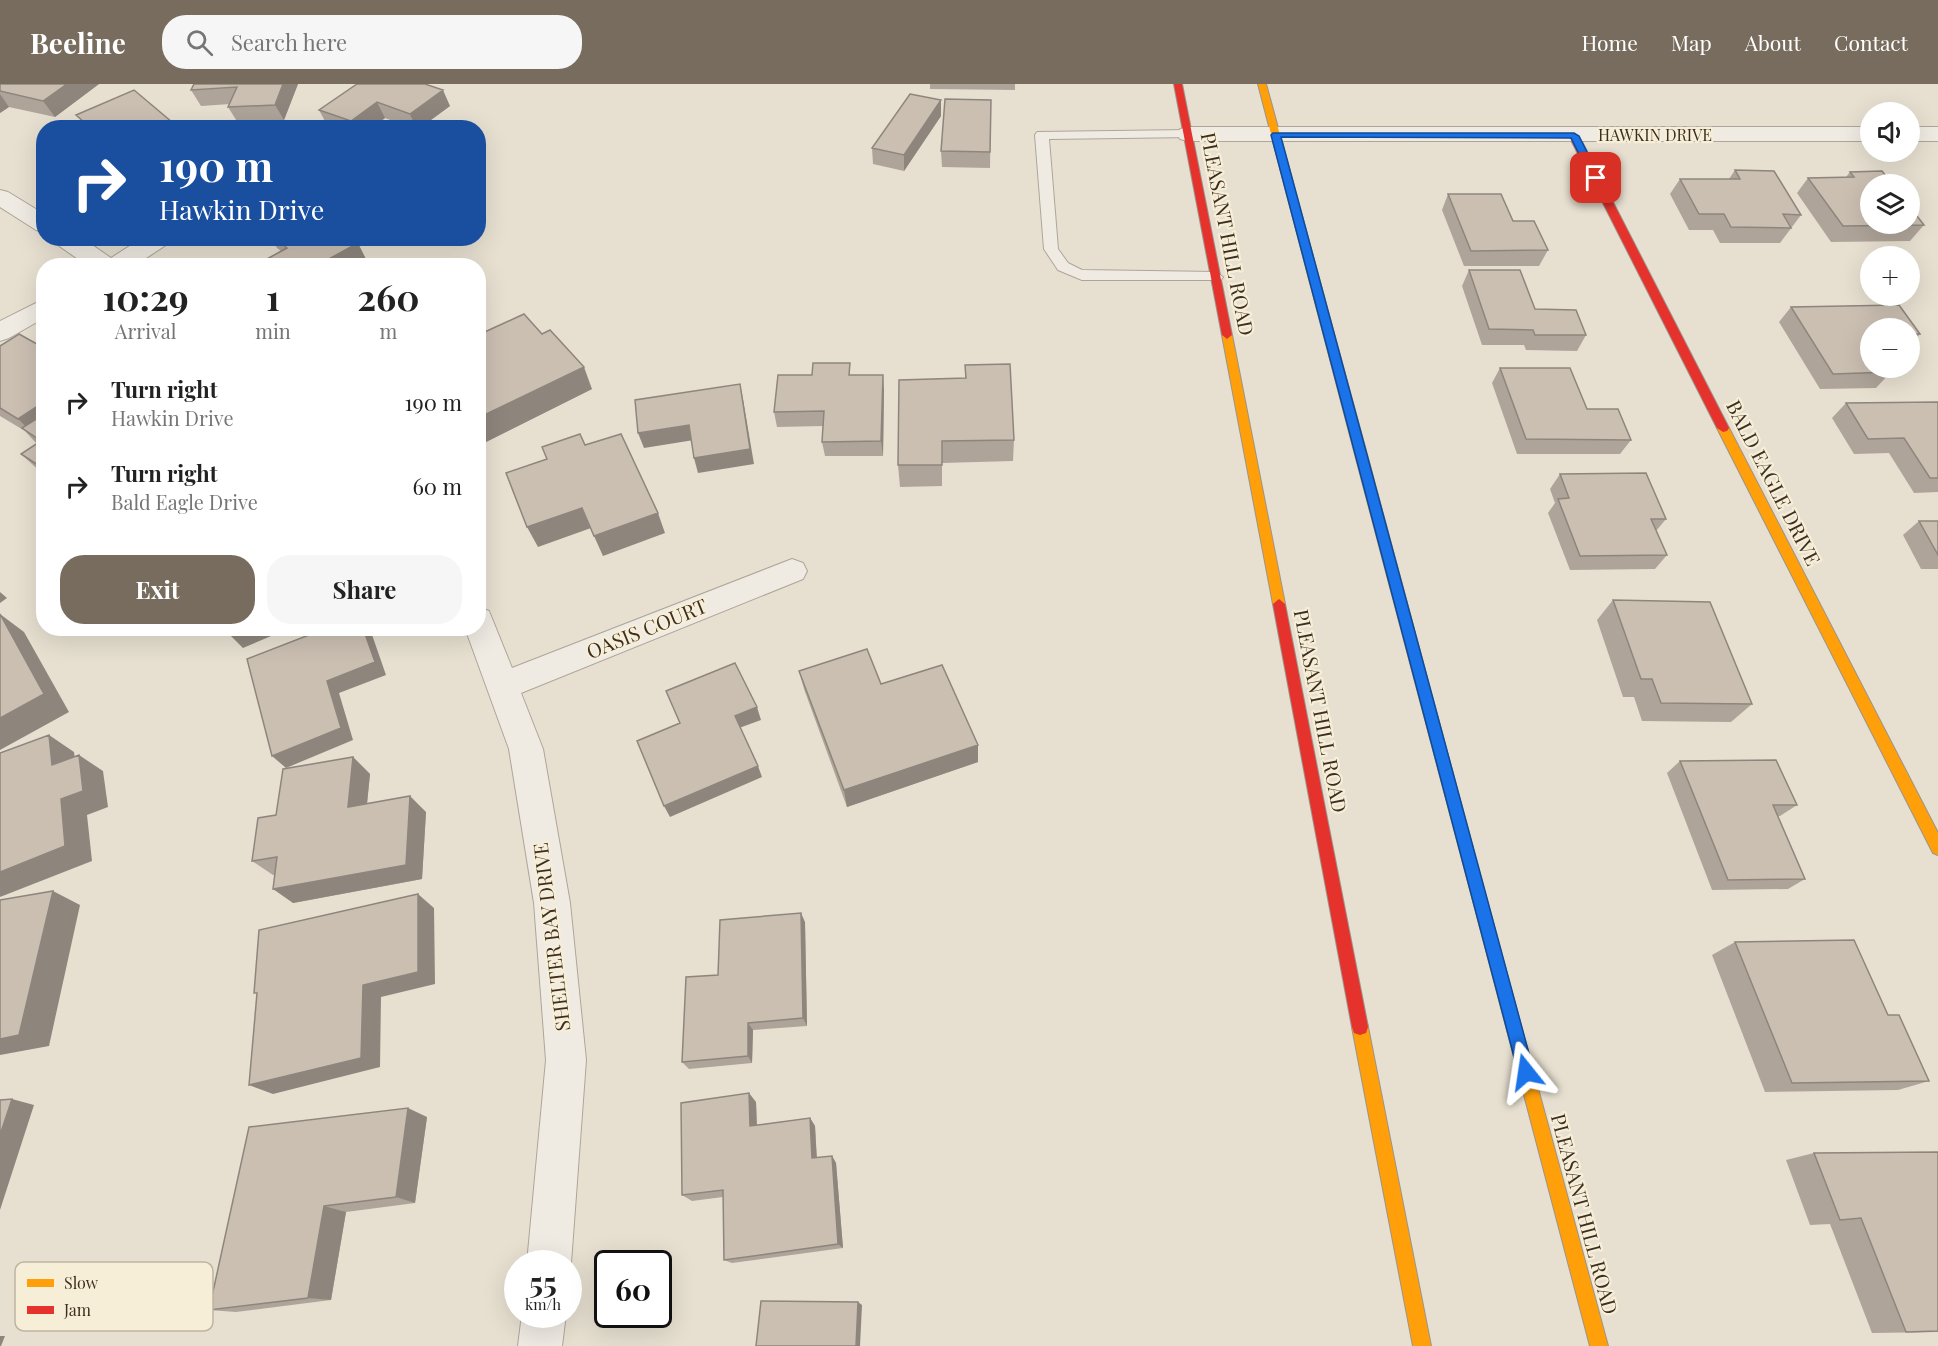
<!DOCTYPE html>
<html lang="en">
<head>
<meta charset="utf-8">
<style>
	:root { --surface:#fff; --page:#f6f6f6; --text:#222; --muted:#767676; --accent:#786c5e }
	body { margin:0; font-family:"Playfair Display",serif; background:var(--page); color:var(--text); height:100vh; display:flex; flex-direction:column; font-size:22px; white-space:nowrap }
	* { box-sizing:border-box; margin:0 }
	p { font-size:20px; color:var(--muted) }
	.icon { flex:none; width:33px; height:33px; fill:none; stroke:currentColor; stroke-width:2; stroke-linecap:round; stroke-linejoin:round }
	.map { position:relative; flex:1; overflow:hidden }
	.side { position:absolute; left:36px; top:174px; width:450px; height:378px; display:flex; flex-direction:column; background:var(--surface); border-radius:24px; box-shadow:0 6px 24px #0002 }
	.side>* { flex:none }
	.guide { position:absolute; left:36px; top:36px; width:450px; height:126px; border-radius:24px; box-shadow:0 6px 24px #0002; background:#1a4fa0; color:#fff; overflow:hidden }
	.controls { position:absolute; left:1860px; top:18px; display:grid; gap:12px }
	.controls a { display:grid; place-items:center; width:60px; height:60px; border-radius:50%; background:var(--surface); box-shadow:0 6px 24px #0002; font-size:30px }
	.speed { position:absolute; left:504px; top:1166px; display:flex; gap:12px; font-size:30px; font-weight:700; text-align:center }
	.speed>* { display:grid; place-content:center; width:78px; height:78px; border-radius:50%; background:var(--surface); box-shadow:0 6px 24px #0002; line-height:1 }
	.speed small { font-size:15px; font-weight:400 }
	.speed .limit { border:3px solid #111; border-radius:9px; background:#fff; color:#111 }
	.pin { position:absolute; display:grid; place-items:center; width:51px; height:51px; color:#fff; margin:-26px; border-radius:12px; box-shadow:0 3px 9px #0006 }
	.me { position:absolute; width:66px; margin:-33px; rotate:345deg; stroke-linejoin:round; filter:drop-shadow(0 0 4px #0008) }
	.turn { display:flex; align-items:center; gap:21px; height:126px; padding:0 24px; font-size:27px }
	.turn .icon { width:78px; height:78px; stroke-width:2.5 }
	.turn b { display:block; font-size:42px; line-height:51px }
	.eta { display:flex; justify-content:space-evenly; align-items:center; height:102px; text-align:center }
	.eta b { font-size:36px; font-weight:700; line-height:42px }
	.primary-button { display:flex; gap:12px; margin-top:auto; padding:12px 24px }
	.primary-button a { flex:1; height:69px; border-radius:24px; background:var(--accent); color:#fff; font-size:24px; font-weight:700; line-height:69px; text-align:center }
	.primary-button a+a { background:var(--page); color:var(--text) }
	ul { padding:0; list-style:none }
	li { display:flex; align-items:center; gap:18px; height:84px; padding:0 24px }
	li div { flex:1 }
	li b { display:block; font-size:22px }
	li em { font-style:normal }
	header { display:flex; align-items:center; gap:36px; box-sizing:border-box; height:84px; padding:0 30px; background:var(--accent); color:#fff }
	header strong { font-size:28px }
	nav { display:flex; gap:33px; margin-inline-start:auto; font-size:21px }
	.search { width:420px; height:54px; background:var(--page); display:flex; align-items:center; gap:15px; box-sizing:border-box; padding:0 21px; border-radius:24px; color:var(--muted); font-size:22px }
	.map>svg:first-child { display:block }
	.lines { fill:none; stroke-linecap:round; stroke-linejoin:round }
	.lane-casing { stroke:#ada599; stroke-width:2 }
	.street-casing { stroke:#ada599; stroke-width:2 }
	.slow-casing { stroke:#9c958a; stroke-width:2 }
	.jam-casing { stroke:#9c958a; stroke-width:2 }
	.lane { fill:#efebe3; fill-rule:evenodd }
	.street { fill:#efebe3; fill-rule:evenodd }
	.slow { fill:#ff9f0a; fill-rule:evenodd }
	.jam { fill:#e5322d; fill-rule:evenodd }
	.wall { fill:#afa499 }
	.shaded-wall { fill:#8e867d }
	.building { fill:#cbbfb2; stroke:#8e867d; stroke-width:1.5 }
	.route { fill:#1a73e8; stroke:#114b97; stroke-width:1.5 }
	.labels { text-anchor:middle; stroke-width:4.5; stroke-linejoin:round; paint-order:stroke }
	.far-street-label { font-size:16px; fill:#3d2e20; stroke:#f7eed8 }
	.street-label { font-size:20px; fill:#3d2e20; stroke:#f7eed8 }
	.key { fill:#f7eed8; stroke:#bfb4a1; stroke-width:1.5 }
	.key-label { font-size:16px; fill:#3d2e20 }
</style>
</head>
<body>
<header>
<strong>Beeline</strong>
<div class="search"><svg class="icon" aria-label="search" viewBox="0 0 24 24"><circle cx="10" cy="10" r="6"/><path d="M15 15l6 6"/></svg>Search here</div>
<nav><a>Home</a><a>Map</a><a>About</a><a>Contact</a></nav>
</header>
<div class="map">
<svg width="1938" height="1262" viewBox="0 0 1938 1262">
	<rect width="100%" height="100%" fill="#e7e0d1"/>
	<g class="lines">
		<!-- lane casing -->
		<g class="lane-casing">
			<path id="lane" d="M1188,46L1193,47L1195,50L1193,53L1049,55L1058,165L1068,179L1082,186L1216,188L1223,193L1221,196H1082L1058,186L1044,165L1035,51L1037,48Z"/>
		</g>
		<!-- street casing -->
		<g class="street-casing">
			<path id="street" d="M1188,43H1870V57H1188L1180,55L1177,50L1180,45Z
				M1910,43H1938V57H1910Z
				M0,106L8,108L44,130V148L36,146L0,123Z
				M52,154H82L111,174L142,154H172L169,159L134,182H88L55,159Z
				M44,215V234L9,254L0,257V237Z
				M792,475L803,479L807,487L803,495L521,609L543,665L570,819L586,976L571,1179L568,1184V1179H527L546,976L534,819L509,665L465,544H478V523L489,527L512,584Z
				M522,1230H566L562,1262H518Z"/>
		</g>
		<!-- slow casing -->
		<g class="slow-casing">
			<path id="slow" d="M1258,0H1266L1365,363L1359,367L1353,363Z
				M1227,247L1232,251L1285,520L1279,525L1273,520L1222,251Z
				M1723,340L1729,344L1938,749V771L1933,769L1717,344Z
				M1479,806L1484,808L1486,813L1608,1262H1590L1472,813L1474,808Z
				M1360,935L1366,937L1368,943L1431,1262H1413L1352,943L1354,937Z"/>
		</g>
		<!-- jam casing -->
		<g class="jam-casing">
			<path id="jam" d="M1174,0H1182L1232,251L1227,255L1222,251Z
				M1574,49L1579,52L1729,344L1727,347L1723,348L1717,344L1569,52Z
				M1359,359L1365,363L1486,813L1484,818L1479,820L1474,818L1472,813L1353,363Z
				M1279,515L1285,520L1368,943L1366,949L1360,951L1354,949L1352,943L1273,520Z"/>
		</g>
		<!-- lane -->
		<use href="#lane" class="lane"/>
		<!-- street -->
		<use href="#street" class="street"/>
		<!-- slow -->
		<use href="#slow" class="slow"/>
		<!-- jam -->
		<use href="#jam" class="jam"/>
	</g>
	<!-- wall -->
	<path class="wall" d="M0,0H99L55,33L9,23L0,29Z
		M298,0L284,36L238,39L228,23L230,20L201,22L191,6Z
		M357,0L450,22L420,44H411L385,34L372,44H333L327,41L319,26Z
		M930,0H1015V6L930,5Z
		M941,16V32L904,87L873,80L872,64Z
		M991,16L990,84L942,83L941,67Z
		M1735,86L1801,131L1780,159H1720L1713,146H1689L1670,110L1680,95H1729Z
		M1850,88L1924,141L1910,157L1831,158L1797,109L1808,94L1846,93Z
		M1448,110L1513,137L1548,166L1539,182H1464L1442,126Z
		M271,154H352L366,175L281,167L277,164Z
		M1469,186L1535,225L1586,251L1577,267L1526,266L1524,261H1482L1462,202Z
		M1899,221L1920,250L1910,262V244H1870V284H1887L1891,288L1876,304L1820,305L1779,238L1791,223Z
		M478,243L482,249L592,305L484,359L478,352Z
		M0,262L44,264V391L21,370L37,360L25,347L0,332Z
		M965,281L1014,356L1013,377L942,379V402L900,403L898,381L965,294Z
		M1500,284L1631,356L1620,370H1517L1492,299Z
		M852,291L884,306L883,372H825L822,358L823,342L777,343L774,328Z
		M1938,318V408L1914,409L1889,369L1854,370L1832,334L1846,319Z
		M1560,390L1666,435L1656,447L1667,471L1655,485L1570,486L1548,429L1555,419L1550,405Z
		M1919,437H1938V485H1921L1903,451Z
		M1613,516L1752,620L1731,638L1642,637L1634,613H1623L1597,536Z
		M799,587L881,600L978,661V678L847,723L804,605Z
		M353,673L370,690L367,720L426,728L422,795L293,819L274,791H273L252,777L276,731Z
		M1680,677L1797,721L1780,732H1778L1805,795L1788,805L1712,806L1667,689Z
		M805,838L807,942L753,946L752,979L689,985L682,978L718,891Z
		M1735,858L1888,931L1929,997L1898,1006L1765,1008L1712,871Z
		M756,1018L757,1041L810,1034L815,1042L817,1074L832,1072L836,1079L843,1164L732,1179L724,1176L723,1113L692,1117L682,1111Z
		M427,1033L415,1119L346,1128L331,1216L236,1228L209,1226L249,1043Z
		M1938,1068V1248L1872,1249L1830,1140L1810,1141L1786,1076L1814,1069Z"/>
	<!-- shaded-wall -->
	<path class="shaded-wall" d="M67,0H99L55,33L43,17Z
		M283,0H298L284,36L275,21Z
		M443,6L450,22L420,44H416L410,30Z
		M0,10L9,23L0,29Z
		M941,16V32L904,87V71Z
		M377,18L385,34L372,44H354L351,37Z
		M358,159L366,175L354,182H316Z
		M478,243L482,249L478,251Z
		M584,283L592,305L484,359L478,348V334Z
		M883,291L884,306L883,372L881,357Z
		M740,300L743,315L754,380L698,389L694,374Z
		M44,318V354L40,356L18,335Z
		M689,341L694,356L644,364L638,349Z
		M582,424L591,444L538,463L527,443Z
		M658,429L665,449L603,472L594,452Z
		M0,508L7,514L0,519Z
		M0,530L24,548L69,628L0,666Z
		M246,544H290L243,564L230,551Z
		M363,544L370,545L386,591L339,609L353,656L286,684L272,672Z
		M757,623L761,636L739,644L735,632Z
		M49,651L74,668L78,697L52,681Z
		M978,661V678L847,723L844,706Z
		M79,671L103,687L108,723L87,731L92,777L0,813V788L61,715Z
		M353,673L370,690L365,739L348,723Z
		M758,682L762,693L670,733L664,722Z
		M410,712L426,728L422,795L293,819L273,805Z
		M53,807L80,821L49,962L0,971V955Z
		M418,810L434,824L435,900L381,913L380,983L273,1010L249,1001L363,901Z
		M801,829L805,838L807,942L803,934Z
		M748,939L753,946L752,979L748,972Z
		M749,1009L756,1018L757,1050L750,1042Z
		M12,1015L34,1021L0,1126V1051Z
		M408,1024L427,1033L415,1119L396,1113Z
		M810,1034L815,1042L817,1081L812,1074Z
		M832,1072L836,1079L843,1164L838,1160Z
		M324,1122L346,1128L331,1216L308,1214Z
		M858,1218L862,1221L860,1262H856Z
		M0,1252H5L1,1262H0Z"/>
	<!-- building -->
	<path class="building" d="M0,0H67L43,17L0,7Z
		M194,0H283L275,21L228,23L237,3L191,6Z
		M357,0H425L443,6L410,30L377,18L351,37L319,26Z
		M134,6L179,44H74L85,39L76,31Z
		M910,10L941,16L904,71L872,64Z
		M945,15L991,16L990,68L941,67Z
		M1735,86L1774,87L1801,131L1783,130L1791,144L1731,143L1724,130H1699L1680,95H1740Z
		M1882,87L1892,100H1870V140H1910V123L1924,141L1843,142L1808,94L1854,93L1850,88Z
		M1448,110H1501L1513,137H1534L1548,166L1471,167Z
		M275,154H352L358,159L316,182H254L287,164Z
		M1469,186H1520L1535,225L1576,226L1586,251H1535L1533,246L1489,245Z
		M1899,221L1920,250H1910V244H1870V251H1866L1870,258V284H1887L1891,288L1833,290L1791,223Z
		M524,230L542,250L550,246L584,283L478,334V289L481,287L478,284V251Z
		M19,250L44,264V318L18,335L0,324V262Z
		M813,279H850L849,291H883L881,357L822,358L824,327L774,328L778,291H812Z
		M1010,280L1014,356L942,357V381H898L899,296L966,294L965,281Z
		M1500,284H1570L1587,325H1618L1631,356L1526,355Z
		M740,300L750,365L694,374L689,341L638,349L635,316Z
		M1938,318V394H1930L1904,354L1868,355L1846,319Z
		M44,330V385L21,370L41,357L22,344Z
		M580,350L585,361L621,350L658,429L594,452L582,424L527,443L506,389L547,375L542,363Z
		M1646,389L1666,435H1651L1667,471L1580,472L1558,415L1569,414L1560,390Z
		M1919,437H1938V471Z
		M1613,516L1710,518L1752,620L1661,619L1652,595H1641Z
		M0,530L44,610L0,634Z
		M228,544H246L230,551Z
		M327,544H363L375,578L327,597L341,644L272,672L247,575Z
		M867,565L881,600L942,581L978,661L844,706L799,587Z
		M735,579L757,623L735,632L758,682L664,722L637,657L680,639L666,607Z
		M49,651L52,681L79,671L83,707L61,715L65,762L0,788V669Z
		M353,673L348,723L410,712L406,781L273,805L277,773L252,777L258,734L276,731L283,685Z
		M1776,676L1797,721H1773L1805,795L1728,796L1680,677Z
		M53,807L19,951L0,955V816Z
		M418,810V888L363,901L361,974L249,1001L257,909H254L259,846Z
		M801,829L803,934L748,939V972L682,978L686,893L718,891L720,836Z
		M1854,856L1888,931H1899L1929,997L1792,999L1735,858Z
		M749,1009L750,1042L810,1034L812,1074L832,1072L838,1160L724,1176L723,1106L682,1111L681,1019Z
		M12,1015L0,1051V1016Z
		M408,1024L396,1113L324,1122L308,1214L209,1226L249,1043Z
		M1938,1068V1247L1906,1248L1861,1134L1840,1136L1814,1069Z
		M761,1217L858,1218L856,1262H756Z"/>
	<!-- route -->
	<path class="route" d="M1273,49H1574L1579,52L1600,94L1592,96L1571,54L1281,53L1534,988L1532,994L1526,996L1520,994L1518,988L1271,51Z"/>
	<g class="labels">
		<!-- far-street labels -->
		<g class="far-street-label">
			<text x="1655" y="57">HAWKIN DRIVE</text>
		</g>
		<!-- street labels -->
		<g class="street-label">
			<text transform="translate(1227 150) rotate(79)" y="7">PLEASANT HILL ROAD</text>
			<text transform="translate(1773 399) rotate(63)" y="7">BALD EAGLE DRIVE</text>
			<text transform="translate(647 545) rotate(-22)" y="7">OASIS COURT</text>
			<text transform="translate(1320 627) rotate(79)" y="7">PLEASANT HILL ROAD</text>
			<text transform="translate(552 853) rotate(-97)" y="7">SHELTER BAY DRIVE</text>
			<text transform="translate(1584 1130) rotate(75)" y="7">PLEASANT HILL ROAD</text>
		</g>
	</g>
	<!-- legend -->
	<rect x="15" y="1178" width="198" height="69" rx="9" class="key"/>
	<rect x="27" y="1195" width="27" height="8" fill="#ff9f0a"/>
	<rect x="27" y="1222" width="27" height="8" fill="#e5322d"/>
	<g class="key-label">
		<text x="64" y="1205">Slow</text>
		<text x="64" y="1232">Jam</text>
	</g>
</svg>
<div class="controls">
<a><svg class="icon" aria-label="sound" viewBox="0 0 24 24"><path d="M4 9h4l5-4v14l-5-4H4zM17 9q2 3 0 6"/></svg></a>
<a><svg class="icon" aria-label="layers" viewBox="0 0 24 24"><path d="M12 4l9 5-9 5-9-5zM3 14l9 5 9-5"/></svg></a>
<a>+</a>
<a>−</a>
</div>
<div class="speed"><div>55<small>km/h</small></div><div class="limit">60</div></div>
<div class="pin" style="left:1596px;top:94px;background:#d93025"><svg class="icon" aria-label="arrive" viewBox="0 0 24 24"><path d="M6 21V4h12l-3 4 3 4H6"/></svg></div>
<svg class="me" style="left:1526px;top:988px" viewBox="-20 -20 40 40"><path d="M0-17L14 15 0 8-14 15z" fill="#1a73e8" stroke="#fff" stroke-width="4"/></svg>
<div class="guide">
<div class="turn"><svg class="icon" aria-label="right" viewBox="0 0 24 24"><path d="M7 20v-9h11M14 6l5 5-5 5"/></svg><div><b>190 m</b>Hawkin Drive</div></div>
</div>
<section class="side">
<div class="eta">
<div><b>10:29</b><p>Arrival</p></div>
<div><b>1</b><p>min</p></div>
<div><b>260</b><p>m</p></div>
</div>
<ul>
<li><svg class="icon" aria-label="right" viewBox="0 0 24 24"><path d="M7 20v-9h11M14 6l5 5-5 5"/></svg><div><b>Turn right</b><p>Hawkin Drive</p></div><em>190 m</em></li>
<li><svg class="icon" aria-label="right" viewBox="0 0 24 24"><path d="M7 20v-9h11M14 6l5 5-5 5"/></svg><div><b>Turn right</b><p>Bald Eagle Drive</p></div><em>60 m</em></li>
</ul>
<div class="primary-button"><a>Exit</a><a>Share</a></div>
</section>
</div>
</body>
</html>
